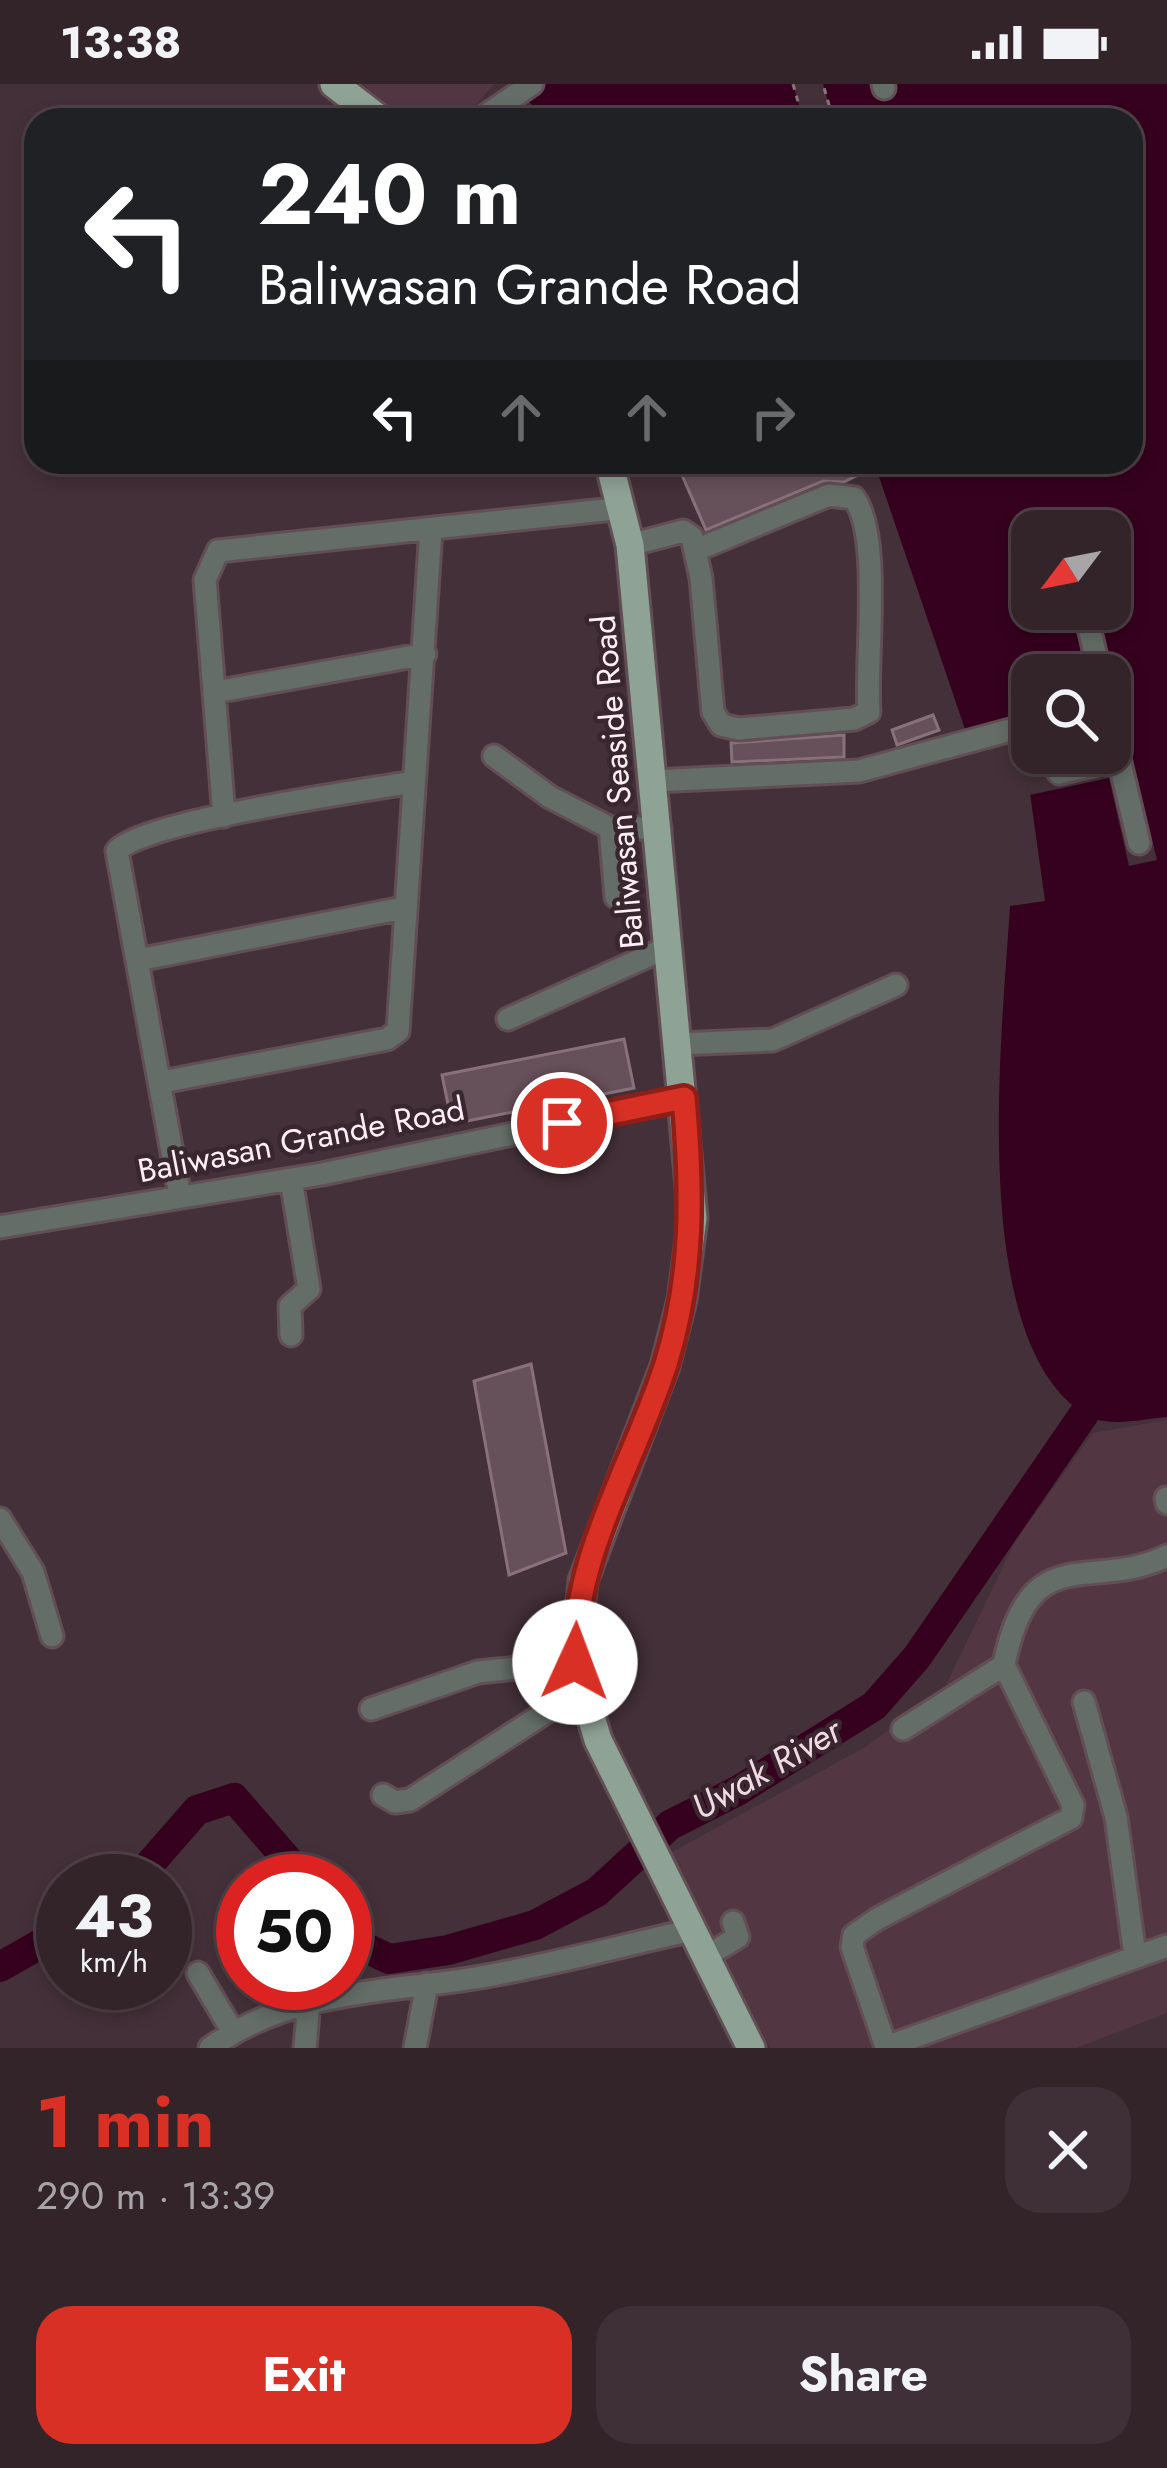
<!DOCTYPE html>
<html lang="en">
<head>
<meta charset="utf-8">
<style>
	:root { --surface:#33242a; --page:#3e3036; --text:#f1f3f6; --muted:#a9a4a8; --line:#4e4147; --accent:#d93025 }
	body { margin:0; font-family:Jost,sans-serif; background:var(--page); color:var(--text); height:100vh; display:flex; flex-direction:column; font-size:45px; white-space:nowrap }
	* { box-sizing:border-box; margin:0 }
	p { font-size:39px; color:var(--muted) }
	.icon { flex:none; width:66px; height:66px; fill:none; stroke:currentColor; stroke-width:2; stroke-linecap:round; stroke-linejoin:round }
	.map { position:relative; height:1964px; overflow:hidden }
	.panel { display:flex; flex-direction:column; background:var(--surface); flex:1 }
	.panel>* { flex:none }
	.top-card { position:absolute; left:24px; top:24px; width:1119px; height:366px; border-radius:36px; box-shadow:0 6px 18px #0003,0 0 0 3px var(--line); background:#202124; color:#fff; overflow:hidden }
	.needle { width:78px; rotate:238deg }
	.buttons { position:absolute; left:1011px; top:426px; display:grid; gap:24px }
	.buttons a { display:grid; place-items:center; width:120px; height:120px; border-radius:24px; background:var(--surface); box-shadow:0 6px 18px #0003,0 0 0 3px var(--line); font-size:60px }
	.speed { position:absolute; left:36px; top:1770px; display:flex; gap:24px; font-size:60px; font-weight:700; text-align:center }
	.speed>* { display:grid; place-content:center; width:156px; height:156px; border-radius:50%; background:var(--surface); box-shadow:0 6px 18px #0003,0 0 0 3px var(--line); line-height:1 }
	.speed small { font-size:30px; font-weight:400 }
	.speed .limit { border:18px solid #d22; background:#fff; color:#111 }
	.pin { position:absolute; display:grid; place-items:center; width:102px; height:102px; color:#fff; margin:-51px; border:6px solid #fff; border-radius:50%; box-shadow:0 3px 12px #0007 }
	.me { position:absolute; width:132px; margin:-66px; rotate:2deg; stroke-linejoin:round; filter:drop-shadow(0 0 9px #0008) }
	.turn { display:flex; align-items:center; gap:42px; height:252px; padding:0 36px; font-size:54px }
	.turn .icon { width:156px; height:156px; stroke-width:2.5 }
	.turn b { display:block; font-size:84px; line-height:102px }
	.lanes { display:flex; align-items:center; height:114px; padding:0 36px; background:#0003; justify-content:center; gap:60px; direction:ltr }
	.lanes .off { opacity:.35 }
	.round { display:grid; place-items:center; flex:none; width:126px; height:126px; border-radius:36px; background:var(--page) }
	.summary { display:flex; align-items:center; justify-content:space-between; height:204px; padding:0 36px }
	h1 { font-size:72px; font-weight:700; line-height:90px; color:var(--accent) }
	.cta { display:flex; gap:24px; margin-top:auto; padding:24px 36px }
	.cta a { flex:1; height:138px; border-radius:36px; background:var(--accent); color:#fff; font-size:48px; font-weight:700; line-height:138px; text-align:center }
	.cta a+a { background:var(--page); color:var(--text) }
	.status { display:flex; justify-content:space-between; align-items:center; height:84px; padding:0 60px; background:var(--surface); direction:ltr }
	.status svg { height:33px; fill:currentColor }
	.map>svg:first-child { display:block }
	.built { fill:#523743 }
	.water { fill:#35011e; fill-rule:evenodd }
	.pier { fill:#443038 }
	.lines { fill:none; stroke-linecap:round; stroke-linejoin:round }
	.river { stroke:#35011e; stroke-width:30 }
	.building { fill:#665059; stroke:#89717b; stroke-width:3 }
	.minor-casing { stroke:#624f56; stroke-width:27 }
	.major-casing { stroke:#624f56; stroke-width:33 }
	.path { stroke:#86747b; stroke-width:3; stroke-dasharray:6 6; stroke-linecap:butt }
	.minor { stroke:#646d67; stroke-width:21 }
	.major { stroke:#8fa296; stroke-width:27 }
	.route-casing { stroke:#8d1f18; stroke-width:30 }
	.route { stroke:#d93025; stroke-width:21 }
	.labels { text-anchor:middle; stroke-width:9; stroke-linejoin:round; paint-order:stroke }
	.street-label { font-size:33px; fill:#fdeff4; stroke:#39262e }
	.water-label { font-size:36px; font-style:italic; fill:#f1dae3; stroke:#39262e }
</style>
</head>
<body>
<div class="status"><b>13:38</b><svg viewBox="0 0 49 12"><path d="M0 12V9h3v3zM5 12V6h3v6zM10 12V3h3v9zM15 12V0h3v12zM26 1h20v11H26zM47 4h2v5h-2z"/></svg></div>
<div class="map">
<svg width="1167" height="1964" viewBox="0 0 1167 1964">
	<rect width="100%" height="100%" fill="#443038"/>
	<!-- built -->
	<path class="built" d="M363,0H494L463,36H406Z
		M1167,1336V1929L1076,1964H770L670,1769L864,1664L944,1605L1016,1456L1093,1349Z"/>
	<!-- water -->
	<path class="water" d="M510,0H1167V1333C1142,1335 1108,1344 1086,1331C965,1257 1003,944 1010,822L1045,817L1030,709L1011,636L965,645L874,378H1131V36H548ZM1032,447H1110V525H1032ZM1032,591H1110V669H1032Z"/>
	<!-- pier -->
	<path class="pier" d="M793,0H823L831,28L803,35Z
		M1097,525L1157,776L1129,782L1109,694L1030,711L1011,635L1032,630V669L1063,673L1110,669V591H1086L1072,530Z"/>
	<g class="lines">
		<!-- river -->
		<path class="river" d="M135,1797L197,1726L234,1714L306,1797
			M345,1845L358,1860L389,1875L448,1866L535,1841L597,1808L670,1741L739,1706L874,1622L917,1573L1084,1330
			M0,1883L63,1847"/>
	</g>
	<!-- building -->
	<path class="building" d="M686,378H857L862,389L844,398L823,397L706,446L678,382Z
		M933,631L939,646L897,661L892,646Z
		M844,651V673L732,678L731,659Z
		M624,955L634,1004L452,1040L442,991Z
		M531,1280L566,1469L509,1491L474,1297Z"/>
	<g class="lines">
		<!-- minor casing -->
		<g class="minor-casing">
			<path id="minor" d="M883,0L884,4
				M479,36L532,0
				M630,461L683,447L692,453L701,494L713,628L721,641L739,645L854,635L869,628C865,577 882,452 854,414L829,411L696,466
				M1087,534L1100,591
				M215,608L425,570
				M1110,637L1139,759
				M1046,669L1059,689L1118,675
				M494,672L550,713L610,744H660
				M654,697L859,687L1014,645H1032
				M224,732L205,496L218,467L623,424
				M610,744L616,813
				M138,876L403,824
				M508,935L668,863
				M678,960L773,956L896,901
				M162,998L387,955L398,947L431,445
				M291,1095L309,1205L290,1222L291,1251
				M180,1112L117,767C143,737 362,707 413,698
				M0,1143L322,1090L684,1014
				M1166,1414L1167,1419
				M0,1435L33,1488L52,1552
				M1167,1472C1092,1509 1029,1452 1004,1581L1073,1721L1071,1734L877,1835L854,1851L852,1863L886,1963L1167,1862
				M1084,1618L1116,1733L1135,1872
				M371,1625L478,1588L575,1578
				M903,1645L1004,1581
				M383,1711L395,1718L410,1716L554,1623L584,1618
				M705,1873L738,1853L733,1838
				M198,1889L233,1948
				M210,1964C290,1906 381,1909 475,1894C547,1882 620,1862 692,1846
				M305,1964L309,1917
				M415,1964L427,1900"/>
		</g>
		<!-- major casing -->
		<g class="major-casing">
			<path id="major" d="M334,0L381,36
				M609,378L630,461L693,1134L682,1216L665,1282L583,1497L575,1578L598,1656L751,1964"/>
		</g>
		<!-- path -->
		<path class="path" d="M793,0L803,35L831,28L823,0"/>
		<!-- minor -->
		<use href="#minor" class="minor"/>
		<!-- major -->
		<use href="#major" class="major"/>
	</g>
	<g class="lines">
		<!-- route casing -->
		<g class="route-casing">
			<path id="route" d="M562,1039L684,1014C692,1106 694,1190 666,1280C634,1379 573,1472 575,1578"/>
		</g>
		<!-- route -->
		<use href="#route" class="route"/>
	</g>
	<g class="labels">
		<!-- street labels -->
		<g class="street-label">
			<text transform="translate(617 698) rotate(-95)" y="12">Baliwasan Seaside Road</text>
			<text transform="translate(301 1055) rotate(-11)" y="12">Baliwasan Grande Road</text>
		</g>
		<!-- water labels -->
		<g class="water-label">
			<text transform="translate(766 1684) rotate(-30)" y="13">Uwak River</text>
		</g>
	</g>
</svg>
<div class="buttons">
<a><svg class="needle" viewBox="-14 -14 28 28"><path d="M0-13l5 13h-10z" fill="#e53935"/><path d="M0 13l5-13h-10z" fill="#a9a4a8"/></svg></a>
<a><svg class="icon" aria-label="search" viewBox="0 0 24 24"><circle cx="10" cy="10" r="6"/><path d="M15 15l6 6"/></svg></a>
</div>
<div class="speed"><div>43<small>km/h</small></div><div class="limit">50</div></div>
<div class="pin" style="left:562px;top:1039px;background:#d93025"><svg class="icon" aria-label="arrive" viewBox="0 0 24 24"><path d="M6 21V4h12l-3 4 3 4H6"/></svg></div>
<svg class="me" style="left:575px;top:1578px" viewBox="-20 -20 40 40"><circle r="19" fill="#fff"/><path d="M0-13L10 11 0 6-10 11z" fill="#d93025"/></svg>
<div class="top-card">
<div class="turn"><svg class="icon" aria-label="left" viewBox="0 0 24 24"><path d="M17 20v-9H6M10 6l-5 5 5 5"/></svg><div><b>240 m</b>Baliwasan Grande Road</div></div>
<div class="lanes"><svg class="icon" aria-label="left" viewBox="0 0 24 24"><path d="M17 20v-9H6M10 6l-5 5 5 5"/></svg><svg class="icon off" aria-label="ahead" viewBox="0 0 24 24"><path d="M12 20V5M6 11l6-6 6 6"/></svg><svg class="icon off" aria-label="ahead" viewBox="0 0 24 24"><path d="M12 20V5M6 11l6-6 6 6"/></svg><svg class="icon off" aria-label="right" viewBox="0 0 24 24"><path d="M7 20v-9h11M14 6l5 5-5 5"/></svg></div>
</div>
</div>
<section class="panel">
<div class="summary"><div><h1>1 min</h1><p>290 m · 13:39</p></div><a class="round"><svg class="icon" aria-label="close" viewBox="0 0 24 24"><path d="M6 6l12 12M18 6L6 18"/></svg></a></div>
<div class="cta"><a>Exit</a><a>Share</a></div>
</section>
</body>
</html>
